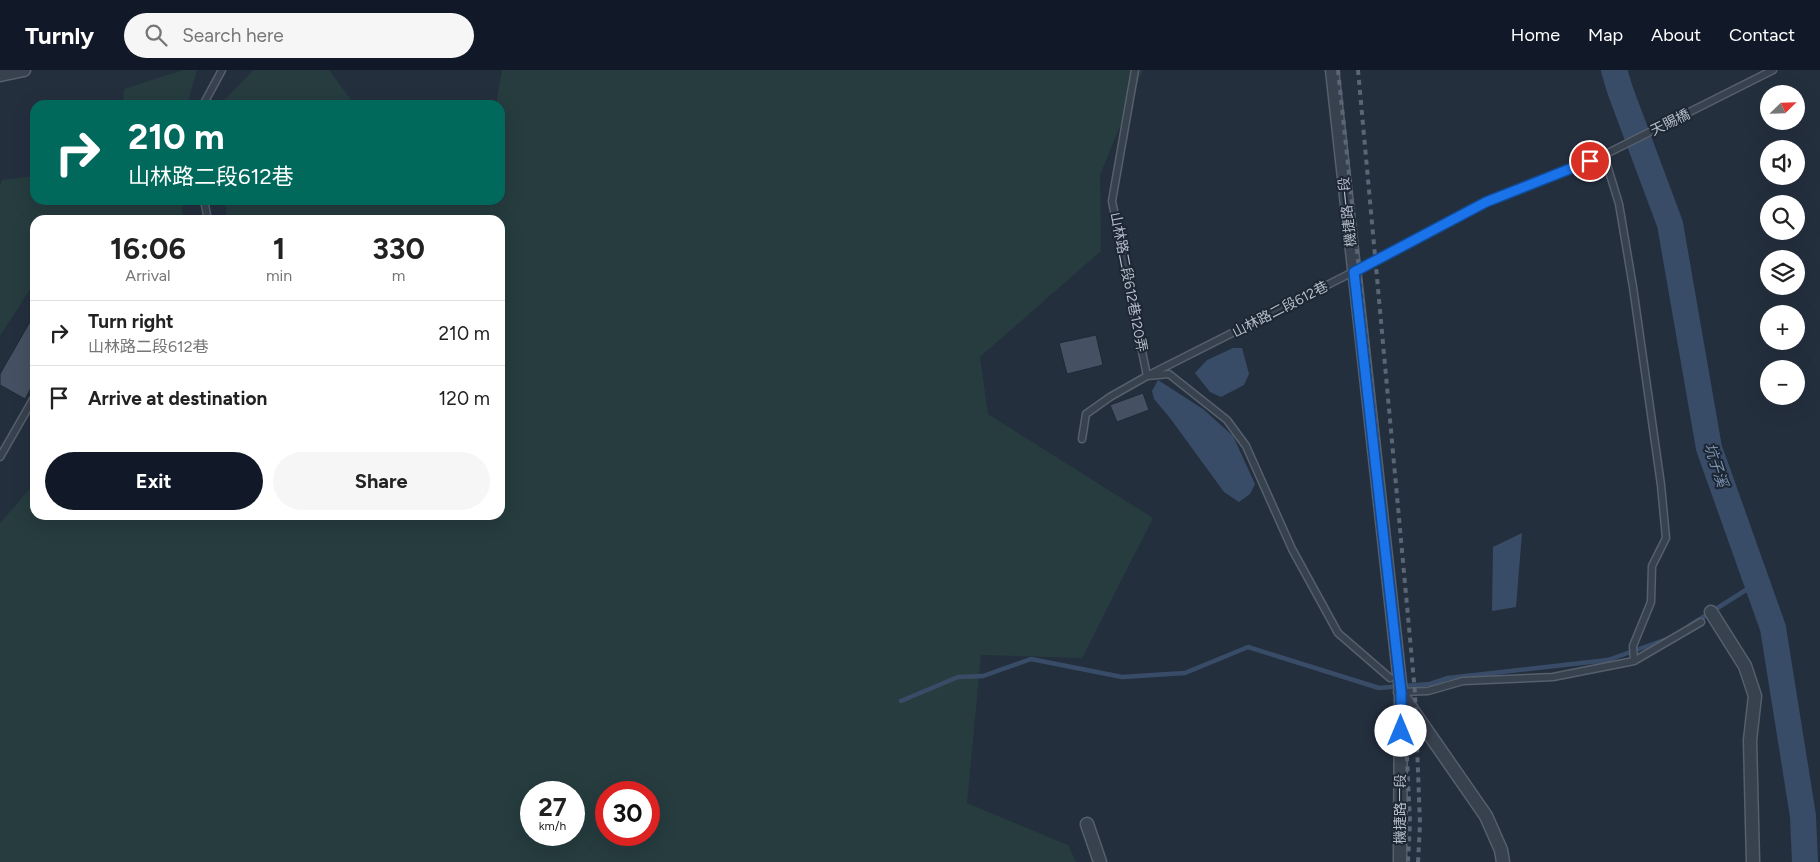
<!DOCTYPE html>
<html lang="en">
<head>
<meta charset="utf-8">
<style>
	:root { --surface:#fff; --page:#f6f6f6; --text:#222; --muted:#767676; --line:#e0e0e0; --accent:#111827 }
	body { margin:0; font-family:Figtree,"Noto Sans TC",sans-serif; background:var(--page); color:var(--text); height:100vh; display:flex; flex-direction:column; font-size:19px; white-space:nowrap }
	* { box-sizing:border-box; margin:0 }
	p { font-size:16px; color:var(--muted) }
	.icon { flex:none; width:28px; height:28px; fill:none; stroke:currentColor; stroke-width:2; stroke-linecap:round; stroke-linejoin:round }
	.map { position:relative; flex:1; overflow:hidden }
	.details { position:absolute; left:30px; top:145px; width:475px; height:305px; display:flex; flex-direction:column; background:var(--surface); border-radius:15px; box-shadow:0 5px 20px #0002 }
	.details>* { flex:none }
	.guide { position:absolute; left:30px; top:30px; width:475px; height:105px; border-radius:15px; box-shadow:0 5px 20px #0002; background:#00695c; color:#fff; overflow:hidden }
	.needle { width:32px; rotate:67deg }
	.controls { position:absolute; left:1760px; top:15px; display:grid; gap:10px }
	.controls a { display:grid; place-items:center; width:45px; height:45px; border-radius:50%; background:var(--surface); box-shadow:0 5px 20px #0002; font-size:25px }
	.speed { position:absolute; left:520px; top:711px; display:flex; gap:10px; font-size:25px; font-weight:700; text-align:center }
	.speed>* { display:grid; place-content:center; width:65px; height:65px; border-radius:50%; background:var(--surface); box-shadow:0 5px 20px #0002; line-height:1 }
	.speed small { font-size:12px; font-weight:400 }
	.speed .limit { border:8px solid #d22; background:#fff; color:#111 }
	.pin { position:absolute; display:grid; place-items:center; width:42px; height:42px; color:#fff; margin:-21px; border:2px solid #fff; border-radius:50%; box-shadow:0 1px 5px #0007 }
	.me { position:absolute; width:55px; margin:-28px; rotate:0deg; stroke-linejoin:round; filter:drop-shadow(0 0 4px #0008) }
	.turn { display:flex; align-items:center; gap:18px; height:105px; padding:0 15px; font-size:22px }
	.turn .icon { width:65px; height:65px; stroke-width:2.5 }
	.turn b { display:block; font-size:35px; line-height:42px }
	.eta { display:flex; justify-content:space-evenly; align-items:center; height:85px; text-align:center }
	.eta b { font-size:30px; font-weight:700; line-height:35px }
	.button { display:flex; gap:10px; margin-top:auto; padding:10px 15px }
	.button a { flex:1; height:58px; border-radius:30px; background:var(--accent); color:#fff; font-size:20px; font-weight:700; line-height:58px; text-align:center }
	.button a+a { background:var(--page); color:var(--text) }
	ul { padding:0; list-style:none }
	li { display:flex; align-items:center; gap:15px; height:65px; padding:0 15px; border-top:1px solid var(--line) }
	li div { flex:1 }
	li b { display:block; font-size:19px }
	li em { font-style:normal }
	header { display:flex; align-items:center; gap:30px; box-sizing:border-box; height:70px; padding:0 25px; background:var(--accent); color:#fff }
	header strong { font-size:24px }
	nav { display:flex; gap:28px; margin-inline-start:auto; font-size:18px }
	.search { width:350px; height:45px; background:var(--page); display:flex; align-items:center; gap:12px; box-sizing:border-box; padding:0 18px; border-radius:28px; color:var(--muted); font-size:19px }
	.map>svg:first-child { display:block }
	.green { fill:#263c3f; fill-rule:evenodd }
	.water { fill:#394c67 }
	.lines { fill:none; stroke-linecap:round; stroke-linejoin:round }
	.stream { stroke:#394c67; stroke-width:4.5 }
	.river { stroke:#394c67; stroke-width:26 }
	.building { fill:#455162; stroke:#1f2835 }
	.service-casing { stroke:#565f6c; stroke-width:9 }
	.minor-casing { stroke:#565f6c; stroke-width:15 }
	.service { stroke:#38414e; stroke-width:6 }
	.minor { stroke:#38414e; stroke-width:12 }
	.rail { stroke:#5a6575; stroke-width:4; stroke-dasharray:5 5; stroke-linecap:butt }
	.route-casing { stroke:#114b97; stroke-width:12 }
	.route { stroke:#1a73e8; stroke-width:9 }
	.labels { text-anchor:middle; stroke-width:4; stroke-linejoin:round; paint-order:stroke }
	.street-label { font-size:14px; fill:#b4bcc9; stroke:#1d2633 }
	.water-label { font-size:15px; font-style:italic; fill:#7c92b1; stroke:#1d2633 }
</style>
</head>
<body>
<header>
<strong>Turnly</strong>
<div class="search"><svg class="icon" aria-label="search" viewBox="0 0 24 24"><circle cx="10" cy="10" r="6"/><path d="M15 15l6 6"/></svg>Search here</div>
<nav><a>Home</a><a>Map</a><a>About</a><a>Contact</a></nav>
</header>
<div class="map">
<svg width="1820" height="792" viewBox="0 0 1820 792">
	<rect width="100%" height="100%" fill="#242f3e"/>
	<!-- green -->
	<path class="green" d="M183,0H197L187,35H123L124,19Z
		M253,0H329L354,34L411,35H220Z
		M502,0H1143L1100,105L1101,181L980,287L988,344L1153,448L1082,588L981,585L967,733L1068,775L1076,792H0V453L35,413V445H500V150H227L225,130H500V35H496ZM531,722H574V765H531ZM606,722H649V765H606Z
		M35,106V130H182L183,150H35V212L0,266V116L2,110Z"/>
	<!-- water -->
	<path class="water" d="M1233,278H1242L1249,304L1244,315L1221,327L1210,322L1195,303L1207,290Z
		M1158,310L1203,339L1233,366L1255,414L1250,424L1239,432L1224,422L1170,348L1154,329L1152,321Z
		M1522,463L1516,537L1492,541L1493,477Z"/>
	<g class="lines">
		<!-- stream -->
		<path class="stream" d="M1689,556L1757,513
			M901,631L958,607L983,606L1031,589L1122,607L1185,603L1248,577L1379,618L1430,614L1448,608L1608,590L1667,569"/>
		<!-- river -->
		<path class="river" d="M1614,0L1620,20L1670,154L1709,378L1773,558L1803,746L1805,792"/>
	</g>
	<!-- building -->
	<path class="building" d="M35,243V311L25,329L0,315V304Z
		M1096,265L1103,295L1067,304L1059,273Z
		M1143,323L1149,340L1117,352L1110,335Z"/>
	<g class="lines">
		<!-- service casing -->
		<g class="service-casing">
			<path id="service" d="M1135,0L1112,131L1147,306L1169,304L1227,350L1246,376L1292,479L1338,563L1390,608
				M203,35L222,0
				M1604,85L1619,134L1633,217L1661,415L1666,468L1652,496L1651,532L1633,576L1634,591
				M204,130L208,150
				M1082,369L1086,344L1110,327L1147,306L1349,204L1486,132L1604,85L1773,0
				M0,387L35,326
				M1401,622L1428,621L1463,611L1553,607L1634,591L1701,552"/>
		</g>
		<!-- minor casing -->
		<g class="minor-casing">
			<path id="minor" d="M1332,0L1401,622L1400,792
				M0,5L24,0
				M1711,542L1745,596L1755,626L1750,670L1753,792
				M1400,622L1486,746L1501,780L1503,792
				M1087,754L1100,792"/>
		</g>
		<!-- service -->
		<use href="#service" class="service"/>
		<!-- minor -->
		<use href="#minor" class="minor"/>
		<!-- rail -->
		<path class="rail" d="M1338,0L1404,625L1410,752L1408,792
			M1358,0L1415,623L1420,754L1418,792"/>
	</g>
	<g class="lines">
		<!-- route casing -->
		<g class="route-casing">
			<path id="route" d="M1401,661V622L1354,202L1486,132L1590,91"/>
		</g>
		<!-- route -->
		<use href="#route" class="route"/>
	</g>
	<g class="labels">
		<!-- street labels -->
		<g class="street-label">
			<text transform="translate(1670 52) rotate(-26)" y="5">天賜橋</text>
			<text transform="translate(1347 142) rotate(-96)" y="5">機捷路一段</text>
			<text transform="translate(1129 212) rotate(79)" y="5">山林路二段612巷120弄</text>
			<text transform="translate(1280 239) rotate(-27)" y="5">山林路二段612巷</text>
			<text transform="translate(1400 739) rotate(-90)" y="5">機捷路一段</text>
		</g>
		<!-- water labels -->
		<g class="water-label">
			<text transform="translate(1716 395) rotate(72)" y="5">坑子溪</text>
		</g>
	</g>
</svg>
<div class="controls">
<a><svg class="needle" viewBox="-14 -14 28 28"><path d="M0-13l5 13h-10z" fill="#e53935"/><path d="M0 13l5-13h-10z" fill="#767676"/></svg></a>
<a><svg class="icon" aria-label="sound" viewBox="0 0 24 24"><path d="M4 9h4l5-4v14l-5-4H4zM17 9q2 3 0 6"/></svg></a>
<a><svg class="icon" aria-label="search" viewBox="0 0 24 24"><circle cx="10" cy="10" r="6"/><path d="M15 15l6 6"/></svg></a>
<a><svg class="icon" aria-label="layers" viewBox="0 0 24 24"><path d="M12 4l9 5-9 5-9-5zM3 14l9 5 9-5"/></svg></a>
<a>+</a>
<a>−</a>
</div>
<div class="speed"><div>27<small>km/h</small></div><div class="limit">30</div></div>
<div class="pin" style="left:1590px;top:91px;background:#d93025"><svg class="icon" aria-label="arrive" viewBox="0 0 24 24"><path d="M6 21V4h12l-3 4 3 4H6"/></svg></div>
<svg class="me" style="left:1401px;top:661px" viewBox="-20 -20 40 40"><circle r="19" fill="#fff"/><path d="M0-13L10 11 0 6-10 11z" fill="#1a73e8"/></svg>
<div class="guide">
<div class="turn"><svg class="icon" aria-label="right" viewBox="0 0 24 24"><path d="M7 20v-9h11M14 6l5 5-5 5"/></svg><div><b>210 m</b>山林路二段612巷</div></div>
</div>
<section class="details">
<div class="eta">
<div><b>16:06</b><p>Arrival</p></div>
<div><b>1</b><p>min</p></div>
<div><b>330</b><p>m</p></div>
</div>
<ul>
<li><svg class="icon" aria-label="right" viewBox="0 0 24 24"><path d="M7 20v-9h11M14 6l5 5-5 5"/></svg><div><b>Turn right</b><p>山林路二段612巷</p></div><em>210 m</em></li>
<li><svg class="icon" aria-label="arrive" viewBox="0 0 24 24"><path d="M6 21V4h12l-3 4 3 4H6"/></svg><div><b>Arrive at destination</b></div><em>120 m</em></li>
</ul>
<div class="button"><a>Exit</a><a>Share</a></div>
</section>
</div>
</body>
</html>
